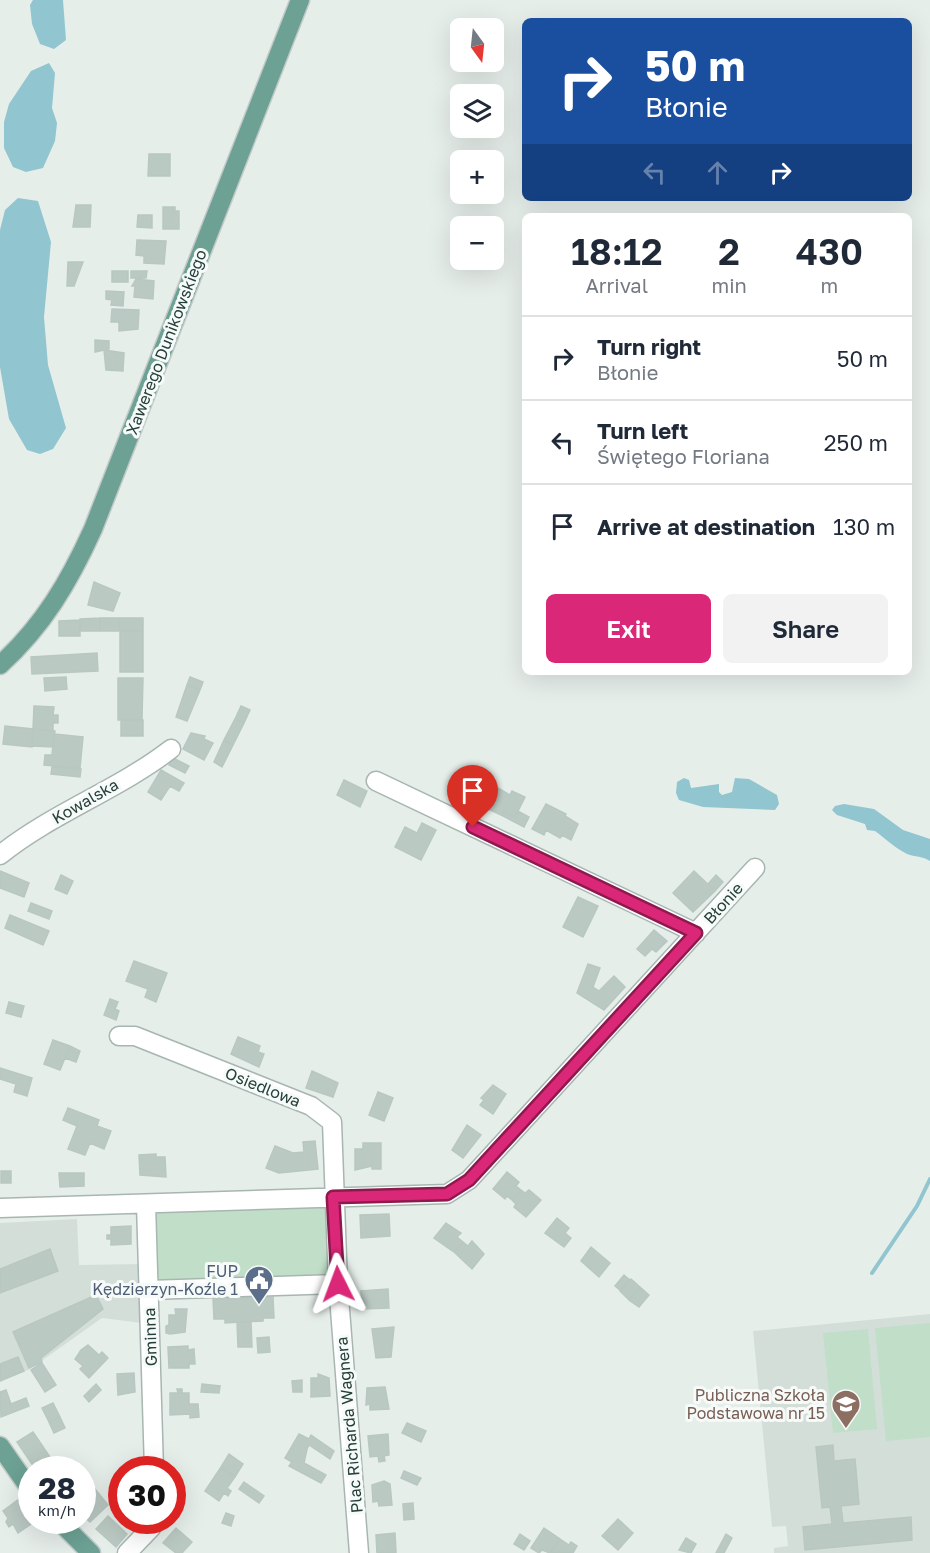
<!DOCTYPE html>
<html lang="en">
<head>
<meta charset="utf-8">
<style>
	:root { --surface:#fff; --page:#f2f2f3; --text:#1f2937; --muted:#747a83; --line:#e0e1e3; --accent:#db2777 }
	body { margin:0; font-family:"Golos Text",sans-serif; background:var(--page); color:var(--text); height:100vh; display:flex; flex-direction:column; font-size:22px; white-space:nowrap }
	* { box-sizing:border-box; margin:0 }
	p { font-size:20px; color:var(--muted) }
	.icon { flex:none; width:33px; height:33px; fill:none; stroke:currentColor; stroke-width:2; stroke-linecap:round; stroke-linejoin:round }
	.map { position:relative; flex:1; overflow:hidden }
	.panel { position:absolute; left:522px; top:213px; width:390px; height:462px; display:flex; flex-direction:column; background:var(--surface); border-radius:9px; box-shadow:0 6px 24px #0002 }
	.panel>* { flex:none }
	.hud { position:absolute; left:522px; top:18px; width:390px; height:183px; border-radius:9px; box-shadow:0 6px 24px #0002; background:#1a4fa0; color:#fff; overflow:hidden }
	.needle { width:39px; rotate:165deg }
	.controls { position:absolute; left:450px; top:18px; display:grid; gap:12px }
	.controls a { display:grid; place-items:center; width:54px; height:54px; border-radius:9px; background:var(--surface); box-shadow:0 6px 24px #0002; font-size:30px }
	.speed { position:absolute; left:18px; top:1456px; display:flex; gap:12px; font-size:30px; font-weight:700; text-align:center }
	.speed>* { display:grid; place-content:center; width:78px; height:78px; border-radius:50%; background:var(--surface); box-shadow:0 6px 24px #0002; line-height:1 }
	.speed small { font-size:15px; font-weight:400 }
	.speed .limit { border:9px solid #d22; background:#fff; color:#111 }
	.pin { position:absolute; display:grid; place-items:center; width:51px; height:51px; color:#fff; margin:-62px -26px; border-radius:50% 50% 50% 0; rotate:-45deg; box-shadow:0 0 6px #0007 }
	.pin .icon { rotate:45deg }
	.me { position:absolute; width:66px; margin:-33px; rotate:357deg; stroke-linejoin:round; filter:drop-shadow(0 0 4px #0008) }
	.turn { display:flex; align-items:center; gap:21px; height:126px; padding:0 24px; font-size:27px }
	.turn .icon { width:78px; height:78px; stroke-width:2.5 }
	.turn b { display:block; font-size:42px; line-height:51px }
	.lanes { display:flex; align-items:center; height:57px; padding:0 24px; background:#0003; justify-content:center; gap:30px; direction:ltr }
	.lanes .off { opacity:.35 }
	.eta { display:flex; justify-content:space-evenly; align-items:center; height:102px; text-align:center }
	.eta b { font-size:36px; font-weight:600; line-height:42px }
	.cta { display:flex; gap:12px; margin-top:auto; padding:12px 24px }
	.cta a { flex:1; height:69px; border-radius:9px; background:var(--accent); color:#fff; font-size:24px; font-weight:600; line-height:69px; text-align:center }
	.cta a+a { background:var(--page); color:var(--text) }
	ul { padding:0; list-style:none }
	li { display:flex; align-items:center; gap:18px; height:84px; padding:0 24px; border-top:2px solid var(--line) }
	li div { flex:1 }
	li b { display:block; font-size:22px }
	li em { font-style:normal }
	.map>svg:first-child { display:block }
	.built { fill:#d4ded9 }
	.green { fill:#c0dec8 }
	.water { fill:#91c5d0 }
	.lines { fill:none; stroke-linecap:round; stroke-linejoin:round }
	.stream { stroke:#91c5d0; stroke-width:4 }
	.building { fill:#bbc9c3; stroke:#b8c7c1; stroke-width:1.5 }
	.minor-casing { stroke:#a8b6b1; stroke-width:21 }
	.major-casing { stroke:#c2c9c8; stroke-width:21 }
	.minor { stroke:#fff; stroke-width:18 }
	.major { stroke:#6ca194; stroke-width:18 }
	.route-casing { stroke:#8e194d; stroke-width:15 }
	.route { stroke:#db2777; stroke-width:10 }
	.labels { text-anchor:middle; stroke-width:6; stroke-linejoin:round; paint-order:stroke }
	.street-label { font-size:16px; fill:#253f39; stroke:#f6faf8 }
	.service-label { font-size:16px; fill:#4e5e75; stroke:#f6faf8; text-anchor:end }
	.education-label { font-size:16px; fill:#785e54; stroke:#f6faf8; text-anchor:end }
</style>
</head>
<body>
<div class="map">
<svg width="930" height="1553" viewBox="0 0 930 1553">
	<rect width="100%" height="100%" fill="#e6eeea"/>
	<!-- built -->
	<path class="built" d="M77,1219L79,1265L140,1264L142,1323L102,1318L30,1369L0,1382V1223Z
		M930,1314V1553H774V1548L788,1546L786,1526L772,1527L753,1331Z"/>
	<!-- green -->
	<path class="green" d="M326,1205L329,1279L155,1284L153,1217L158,1210Z
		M930,1323V1437L886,1441L875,1328Z
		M868,1329L877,1429L833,1433L823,1333Z"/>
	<!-- water -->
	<path class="water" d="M33,0H63L66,40L54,49L40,44L32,24L30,5Z
		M49,63L55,73L52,108L57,123L55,141L43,168L26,172L13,167L4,148V122L9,104L31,71Z
		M18,198L38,201L51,242L44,317L48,365L66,428L53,449L40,454L27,450L9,419L0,367V230L5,210Z
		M684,778L689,780L691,788L719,784V792L722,795L732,792L735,778L749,779L777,795L779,804L775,810L703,807L679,800L676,793L677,782Z
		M844,804L874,809L903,830L930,839V861C923,856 915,857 907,854C895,848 886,839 875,831L867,830L865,824L837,815L832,810L835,806Z"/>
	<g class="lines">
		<!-- stream -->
		<path class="stream" d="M872,1273L917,1206L930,1179"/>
	</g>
	<!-- building -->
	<path class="building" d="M149,154H170V176H148Z
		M76,205H91L90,227H73Z
		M163,207H175V211H179V229H163Z
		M138,215H152V228L137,227Z
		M137,240L166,241L164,264L144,263V256L136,255Z
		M68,262H83L74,286H67Z
		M112,271H128V282H112Z
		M131,271H147L146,278H131Z
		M136,279L154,281L153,299L134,297L135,286H132Z
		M106,291L124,292L123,306L111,305L112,300L106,299Z
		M112,309L139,310L138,329L119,331V322H111Z
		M95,340L109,341V349L95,352Z
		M104,350L124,353L123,371L106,370Z
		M94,582L120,593L113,611L88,605Z
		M100,618H119L120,631H100Z
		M100,618V631H80V619Z
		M119,618H143V631H120Z
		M80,620V636H59V621Z
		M120,631H143V672H120Z
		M97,653L98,671L32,674L31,657Z
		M66,677L67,689L45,691L44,678Z
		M190,677L203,682L200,690L187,685Z
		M118,678H143L142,719L118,720Z
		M187,685L200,690L187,721L176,717Z
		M34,706L54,707L53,715H58V723H53V731L33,729Z
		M241,706L250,710L244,723L235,719Z
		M235,719L244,723L233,745L224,740Z
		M121,720H143V736H121Z
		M5,726L33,729L32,747L3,744Z
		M33,729L55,731L53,747L32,746Z
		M191,733L205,736L204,739L213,743L204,760L183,749Z
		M54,734L83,737L80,768L44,765L45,755H52Z
		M224,740L233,745L222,767L214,762Z
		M173,758L189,766L185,773L169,765Z
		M52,767L81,769L80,777L51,774Z
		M161,770L184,783L179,791L170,786L161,800L148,792Z
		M344,780L367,791L360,807L337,795Z
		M498,788L510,795L512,791L525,797L515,817L503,811L501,815L488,809Z
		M546,804L566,814L565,816L578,824L571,840L562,835L560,838L546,830L544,835L532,829Z
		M503,811L515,817L518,811L529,817L524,827L501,815Z
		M422,823L436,830L421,860L395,847L405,827L417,833Z
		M0,871L29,883L24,897L0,888Z
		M694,871L715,891L693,912L673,893Z
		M61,875L73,881L67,894L55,889Z
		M716,875L723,882L715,891L708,884Z
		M578,897L598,906L583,937L563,927Z
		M31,903L52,911L49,919L28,911Z
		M10,915L49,931L43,945L5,928Z
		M654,930L667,941L656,952L652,949L645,956L637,949Z
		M134,961L167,973L156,1002L145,997L148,989L126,981Z
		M588,964L600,968L593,987L599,991L614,976L625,987L604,1010L577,993Z
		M110,999L118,1002L115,1009L119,1011L116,1020L104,1015Z
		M9,1002L24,1006L21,1017L6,1013Z
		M238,1037L260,1046L258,1052L264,1054L259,1067L231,1054Z
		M53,1040L70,1046L60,1070L44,1064Z
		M70,1046L80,1051L76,1062L65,1058Z
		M0,1068L32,1078L27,1096L14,1092L16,1084L0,1079Z
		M312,1071L338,1083L333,1097L306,1088Z
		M493,1085L506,1094L493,1114L480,1105L484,1100L481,1098Z
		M378,1092L393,1098L384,1121L369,1115Z
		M68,1108L99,1120L97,1126L111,1131L104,1149L90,1143L85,1155L68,1149L77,1126L63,1120Z
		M467,1125L481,1135L463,1158L452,1150Z
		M315,1141L318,1169L279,1173L266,1168L275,1146L293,1153L304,1152L303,1142Z
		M363,1143H381V1169H372V1166L355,1170V1149H363Z
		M156,1154V1157H165L166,1177L140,1175L139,1155Z
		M1,1171H11V1183H1Z
		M507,1172L519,1182L516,1186L521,1190L512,1200L507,1196L505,1199L493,1189Z
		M59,1173H84V1186L60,1187Z
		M521,1190L525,1193L529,1190L541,1200L526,1217L514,1207L516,1204L512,1200Z
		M389,1214L390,1236L361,1238L360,1215Z
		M557,1218L569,1228L565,1233L571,1238L564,1247L545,1233Z
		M446,1223L461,1233L457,1237L463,1242L454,1252L434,1238Z
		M131,1226V1244L111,1245V1239H107V1235H111V1227Z
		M472,1241L484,1254L472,1269L454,1252L463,1242L468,1246Z
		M591,1247L610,1263L599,1277L581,1261Z
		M50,1249L58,1271L0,1293V1269Z
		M624,1275L630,1280L621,1291L615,1286Z
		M631,1279L640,1287L629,1300L620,1291Z
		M640,1287L649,1295L639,1307L629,1300Z
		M388,1289L389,1308L362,1309L361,1291Z
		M96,1295L103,1309L41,1358L42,1362L29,1368L13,1332Z
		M273,1297L274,1318H263V1321L225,1323V1319H214L213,1299Z
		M175,1309H187L185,1332L170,1334L166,1333V1326L169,1325V1315H176Z
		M237,1322H251L252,1347H238Z
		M394,1327L391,1357L376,1358L372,1329Z
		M269,1337L270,1352L258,1353L257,1338Z
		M88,1345L99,1355L102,1352L108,1358L89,1378L80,1369L83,1366L75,1359L81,1350Z
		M188,1346V1350L194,1349L195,1364H189V1368H169L168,1347Z
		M18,1357L24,1371L0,1381V1364Z
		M42,1363L56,1385L45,1392L31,1370Z
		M134,1373L135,1392L118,1395L117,1374Z
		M318,1374L329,1378L330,1396L311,1397V1378H318Z
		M302,1380V1392H293L292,1381Z
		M96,1384L101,1390L89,1402L84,1396Z
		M202,1384L220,1386L219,1393L201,1392Z
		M385,1387L389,1409L370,1410V1404L366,1405L367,1388Z
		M177,1389H182V1393H189V1404H198L199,1417L190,1418V1414L170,1415V1393H178Z
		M6,1390L11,1404L26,1398L29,1406L1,1417L0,1392Z
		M53,1403L60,1417L49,1422L42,1408Z
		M60,1417L65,1428L54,1433L49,1422Z
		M407,1423L426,1431L421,1442L402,1433Z
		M33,1432L56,1466L49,1470H36L17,1442Z
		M299,1434L309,1439L311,1435L334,1451L330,1459L309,1445L307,1449L304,1463L326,1475L321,1483L289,1466L292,1462L285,1458Z
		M388,1434L389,1455L384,1456L385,1461L379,1462L378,1456L370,1457L368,1436Z
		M833,1445L834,1461L855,1459L859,1504L841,1506L843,1523L911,1517L912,1540L805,1550L803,1527L832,1524L830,1507L822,1508L816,1447Z
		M229,1454L243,1464L235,1477L221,1467Z
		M221,1467L235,1477L227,1488L231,1491L228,1496L224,1493L219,1501L205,1491Z
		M404,1471L421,1478L417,1485L401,1478Z
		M82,1473L108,1505L90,1522L82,1515Z
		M384,1481L390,1484L392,1505L379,1506L378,1501L373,1502L372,1485Z
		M244,1482L264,1496L259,1503L239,1489Z
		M19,1499L34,1522L18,1533L13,1524L9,1527L6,1522L8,1518L3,1511Z
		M413,1503L414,1519L404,1520L403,1504Z
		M226,1513L234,1516L231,1526L222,1523Z
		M108,1516L127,1534L116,1547L96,1529Z
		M618,1519L633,1533L618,1550L602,1536Z
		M176,1528L192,1542L182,1553H176L163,1543Z
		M544,1528L560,1539L550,1553L542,1550L539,1553L531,1548Z
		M395,1533L396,1553H377L376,1535Z
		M520,1534L530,1541L524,1550L514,1544Z
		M726,1534L732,1538L724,1553H716Z
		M686,1538L696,1544L691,1553L679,1550Z
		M560,1539L569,1545L571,1542L577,1546L573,1553H550Z"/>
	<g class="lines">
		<!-- minor casing -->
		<g class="minor-casing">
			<path id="minor" d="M376,781L696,933
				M0,855C52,813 118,790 171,749
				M119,1036H135L311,1106L332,1122L338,1284L359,1553
				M146,1204L154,1470
				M0,1208L447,1194L469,1180L755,868
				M149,1290L338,1284
				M127,1553L151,1528L154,1521"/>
		</g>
		<!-- major casing -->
		<g class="major-casing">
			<path id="major" d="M0,665C43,626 69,582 93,529L300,0
				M0,1446L32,1492
				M59,1521L91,1553"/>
		</g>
		<!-- minor -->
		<use href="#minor" class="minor"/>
		<!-- major -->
		<use href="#major" class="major"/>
	</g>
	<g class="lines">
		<!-- route casing -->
		<g class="route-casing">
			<path id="route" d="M338,1284L333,1197L447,1194L469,1180L696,933L473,827"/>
		</g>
		<!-- route -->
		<use href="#route" class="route"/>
	</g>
	<!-- icons -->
	<defs>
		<g id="civic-pin" transform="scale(1.5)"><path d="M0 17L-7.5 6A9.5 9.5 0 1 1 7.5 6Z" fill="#5c6f8a" stroke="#f6faf8"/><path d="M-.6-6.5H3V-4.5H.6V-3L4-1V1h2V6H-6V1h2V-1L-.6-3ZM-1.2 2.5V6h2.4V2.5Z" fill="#fff"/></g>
		<g id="school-pin" transform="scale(1.5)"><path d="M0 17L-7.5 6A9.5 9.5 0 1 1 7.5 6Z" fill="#8d6e63" stroke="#f6faf8"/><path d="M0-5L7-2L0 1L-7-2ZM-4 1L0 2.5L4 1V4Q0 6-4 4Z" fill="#fff"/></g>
	</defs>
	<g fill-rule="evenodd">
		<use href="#civic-pin" x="259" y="1280"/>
		<use href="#school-pin" x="846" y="1404"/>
	</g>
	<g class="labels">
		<!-- street labels -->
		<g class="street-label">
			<text transform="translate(166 342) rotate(-69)" y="6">Xawerego Dunikowskiego</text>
			<text transform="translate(85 801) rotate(-30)" y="6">Kowalska</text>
			<text transform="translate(723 903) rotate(-48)" y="6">Błonie</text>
			<text transform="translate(263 1087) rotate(22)" y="6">Osiedlowa</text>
			<text transform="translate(150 1337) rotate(-92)" y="6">Gminna</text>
			<text transform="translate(349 1425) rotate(-95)" y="6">Plac Richarda Wagnera</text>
		</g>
		<!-- service labels -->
		<g class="service-label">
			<text x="238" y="1277">FUP<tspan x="238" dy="18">Kędzierzyn-Koźle 1</tspan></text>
		</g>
		<!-- education labels -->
		<g class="education-label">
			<text x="825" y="1401">Publiczna Szkoła<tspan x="825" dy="18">Podstawowa nr 15</tspan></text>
		</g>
	</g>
</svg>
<div class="controls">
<a><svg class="needle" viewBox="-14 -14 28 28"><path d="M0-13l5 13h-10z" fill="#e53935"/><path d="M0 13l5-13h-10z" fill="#747a83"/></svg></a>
<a><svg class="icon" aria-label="layers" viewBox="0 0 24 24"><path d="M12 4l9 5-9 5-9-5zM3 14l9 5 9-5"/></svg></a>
<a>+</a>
<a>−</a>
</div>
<div class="speed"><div>28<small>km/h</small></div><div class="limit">30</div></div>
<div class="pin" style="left:473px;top:827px;background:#d93025"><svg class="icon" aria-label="arrive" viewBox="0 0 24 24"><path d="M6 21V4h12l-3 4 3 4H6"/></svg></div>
<svg class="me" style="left:338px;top:1284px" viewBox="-20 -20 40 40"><path d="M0-17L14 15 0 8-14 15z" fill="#db2777" stroke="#fff" stroke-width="4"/></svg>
<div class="hud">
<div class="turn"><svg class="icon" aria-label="right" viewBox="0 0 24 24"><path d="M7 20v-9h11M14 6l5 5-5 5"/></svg><div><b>50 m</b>Błonie</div></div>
<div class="lanes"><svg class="icon off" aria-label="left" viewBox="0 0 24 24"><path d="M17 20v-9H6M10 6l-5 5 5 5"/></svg><svg class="icon off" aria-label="ahead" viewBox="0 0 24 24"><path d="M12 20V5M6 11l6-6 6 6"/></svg><svg class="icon" aria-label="right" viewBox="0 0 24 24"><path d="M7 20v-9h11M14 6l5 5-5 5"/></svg></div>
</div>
<section class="panel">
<div class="eta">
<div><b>18:12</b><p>Arrival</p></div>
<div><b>2</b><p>min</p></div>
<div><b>430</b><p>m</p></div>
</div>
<ul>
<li><svg class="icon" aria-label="right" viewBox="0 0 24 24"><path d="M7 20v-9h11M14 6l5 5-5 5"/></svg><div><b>Turn right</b><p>Błonie</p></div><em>50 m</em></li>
<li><svg class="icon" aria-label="left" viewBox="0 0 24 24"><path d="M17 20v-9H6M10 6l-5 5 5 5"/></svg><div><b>Turn left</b><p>Świętego Floriana</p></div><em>250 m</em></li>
<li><svg class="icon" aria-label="arrive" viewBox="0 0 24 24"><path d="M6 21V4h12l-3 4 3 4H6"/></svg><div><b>Arrive at destination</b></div><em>130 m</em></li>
</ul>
<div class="cta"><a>Exit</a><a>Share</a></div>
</section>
</div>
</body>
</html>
